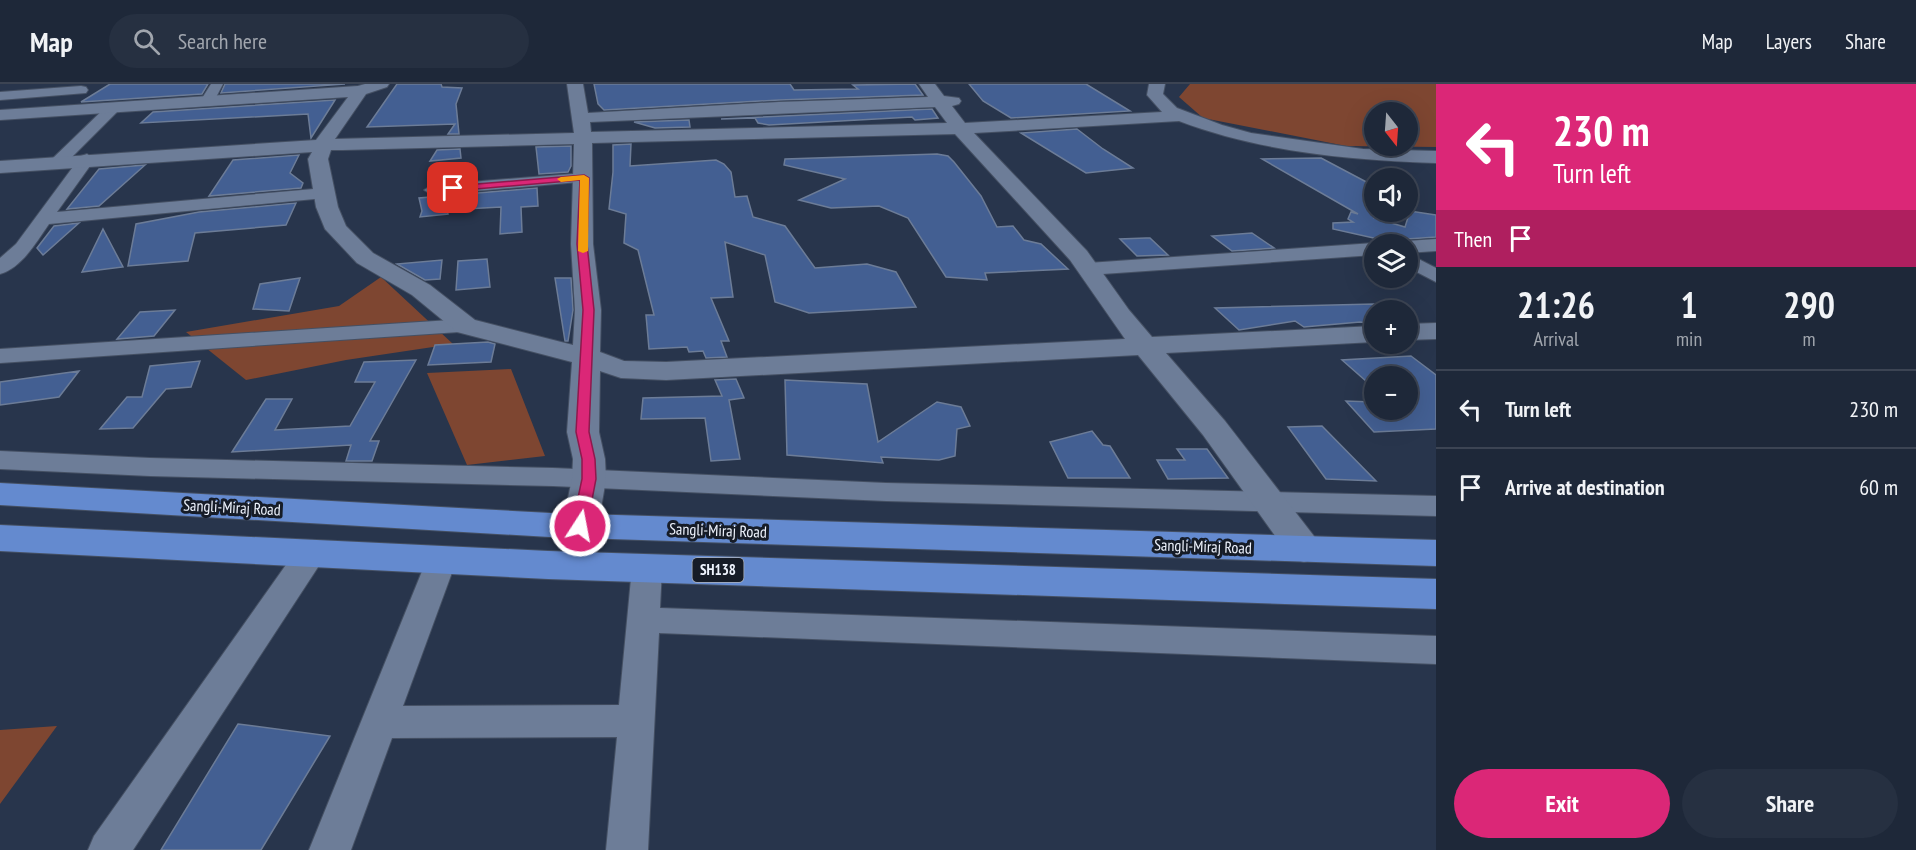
<!DOCTYPE html>
<html lang="en">
<head>
<meta charset="utf-8">
<style>
	:root { --surface:#1e2839; --page:#263041; --text:#f1f3f6; --muted:#a1a6ae; --line:#3c4453; --accent:#db2777 }
	body { margin:0; font-family:"PT Sans Narrow",sans-serif; background:var(--page); color:var(--text); height:100vh; display:flex; flex-direction:column; font-size:22px; white-space:nowrap }
	* { box-sizing:border-box; margin:0 }
	p { font-size:20px; color:var(--muted) }
	.icon { flex:none; width:33px; height:33px; fill:none; stroke:currentColor; stroke-width:2; stroke-linecap:round; stroke-linejoin:round }
	.map { position:relative; flex:1; overflow:hidden }
	.side { display:flex; flex-direction:column; background:var(--surface); width:480px }
	.side>* { flex:none }
	.banner { background:#db2777; color:#fff; overflow:hidden }
	.needle { width:39px; rotate:163deg }
	.controls { position:absolute; left:1364px; top:18px; display:grid; gap:12px }
	.controls a { display:grid; place-items:center; width:54px; height:54px; border-radius:50%; background:var(--surface); box-shadow:0 6px 24px #0002,0 0 0 2px var(--line); font-size:30px }
	.pin { position:absolute; display:grid; place-items:center; width:51px; height:51px; color:#fff; margin:-26px; border-radius:12px; box-shadow:0 3px 9px #0006 }
	.me { position:absolute; width:66px; margin:-33px; rotate:11deg; stroke-linejoin:round; filter:drop-shadow(0 0 4px #0008) }
	.turn { display:flex; align-items:center; gap:21px; height:126px; padding:0 18px; font-size:27px }
	.turn .icon { width:78px; height:78px; stroke-width:2.5 }
	.turn b { display:block; font-size:42px; line-height:51px }
	.then { display:flex; align-items:center; height:57px; padding:0 18px; background:#0003; gap:12px; font-size:22px }
	.eta { display:flex; justify-content:space-evenly; align-items:center; height:102px; text-align:center }
	.eta b { font-size:36px; font-weight:600; line-height:42px }
	.primary-button { display:flex; gap:12px; margin-top:auto; padding:12px 18px }
	.primary-button a { flex:1; height:69px; border-radius:36px; background:var(--accent); color:#fff; font-size:24px; font-weight:600; line-height:69px; text-align:center }
	.primary-button a+a { background:var(--page); color:var(--text) }
	ul { padding:0; list-style:none }
	li { display:flex; align-items:center; gap:18px; height:78px; padding:0 18px; border-top:2px solid var(--line) }
	li div { flex:1 }
	li b { display:block; font-size:22px }
	li em { font-style:normal }
	header { display:flex; align-items:center; gap:36px; box-sizing:border-box; height:84px; padding:0 30px; background:var(--surface); border-bottom:2px solid var(--line) }
	header strong { font-size:28px }
	nav { display:flex; gap:33px; margin-inline-start:auto; font-size:21px }
	.search { width:420px; height:54px; background:var(--page); display:flex; align-items:center; gap:15px; box-sizing:border-box; padding:0 21px; border-radius:33px; color:var(--muted); font-size:22px }
	main { display:flex; flex:1; min-height:0 }
	.map>svg:first-child { display:block }
	.green { fill:#7e4631; fill-rule:evenodd }
	.building { fill:#435f92; stroke:#6c7c97; stroke-width:1.5 }
	.lines { fill:none; stroke-linecap:round; stroke-linejoin:round }
	.street-casing { stroke:#455063; stroke-width:2 }
	.secondary-casing { stroke:#455063; stroke-width:2 }
	.highway-casing { stroke:#455063; stroke-width:2 }
	.street { fill:#6d7d98; fill-rule:evenodd }
	.secondary { fill:#6d7d98; fill-rule:evenodd }
	.highway { fill:#648acf; fill-rule:evenodd }
	.route { fill:#db2777; stroke:#8e194d; stroke-width:1.5 }
	.slow { fill:#f59e0b }
	.labels { text-anchor:middle; stroke-width:6; stroke-linejoin:round; paint-order:stroke }
	.shield { fill:#161c27; stroke:#adb2bd; stroke-width:1.5 }
	.shield-label { font-size:15px; font-weight:bold; fill:#eef3fd }
	.street-label { font-size:16px; fill:#eef3fd; stroke:#161c27 }
</style>
</head>
<body>
<header>
<strong>Map</strong>
<div class="search"><svg class="icon" aria-label="search" viewBox="0 0 24 24"><circle cx="10" cy="10" r="6"/><path d="M15 15l6 6"/></svg>Search here</div>
<nav><a>Map</a><a>Layers</a><a>Share</a></nav>
</header>
<main>
<div class="map">
<svg width="1436" height="766" viewBox="0 0 1436 766">
	<rect width="100%" height="100%" fill="#28354c"/>
	<!-- green -->
	<path class="green" d="M1190,0H1436V63L1346,62L1203,34L1179,13ZM1374,28H1407V62H1374Z
		M381,193L453,260L346,276L246,296L186,248L339,222Z
		M511,285L545,372L467,381L427,289Z
		M57,642L0,720V646Z"/>
	<!-- building -->
	<path class="building" d="M110,0H208L202,10L81,18Z
		M225,0H345L221,9Z
		M397,0H441L442,3L462,4L456,20L459,50H448L455,40L367,43Z
		M594,0H790L794,6L858,5L853,1L915,0L923,11L779,16L604,26L598,20Z
		M969,0H1086L1130,27L1011,34L983,17Z
		M335,16L311,54L308,30L141,39L153,28Z
		M932,25L938,34L915,36L912,33L769,41L758,39L755,34L721,35Z
		M689,36L690,43L655,44L634,38Z
		M1077,45L1103,65L1133,84L1086,89L1021,49Z
		M631,60L630,82L716,76L724,80L731,88L735,113L747,112L753,133L785,142L815,184L867,180L896,188L916,223L809,229L775,218L765,171L725,158L733,213L711,214L729,257H721L727,273L706,274L703,267L689,268L687,263L649,265L646,231H654L638,166L624,159L626,130L609,125L613,88V61Z
		M571,62V82L568,88L539,90L536,63Z
		M460,65L461,74L430,77L437,66Z
		M937,70L948,72L954,78L981,112L997,143L1013,142L1024,156L1041,160L1068,185L985,189L987,196L946,193L908,134L879,122L831,124L799,116L845,95L784,81L785,75Z
		M299,71L290,89L303,99L301,104L209,112L233,76Z
		M1321,74L1374,102V134L1405,143L1410,127L1436,131V153L1407,155L1393,160L1387,157L1333,145V139L1353,138L1348,135L1351,128L1358,130L1262,75Z
		M145,81L99,122L67,125L99,85Z
		M537,104L538,122L521,123L522,148L500,150L501,123L447,126L448,130L420,133L422,127L419,114Z
		M296,119L286,141L195,149L188,177L128,182L136,140L199,128Z
		M79,139L43,171L37,164L54,142Z
		M103,145L123,183L82,188Z
		M1252,149L1274,164L1232,167L1212,152Z
		M1146,154H1150L1168,171L1137,172L1120,155Z
		M487,175L490,203L456,206L458,177Z
		M442,176L440,195L425,196L397,180Z
		M300,194L289,227L253,225L260,200Z
		M555,194H571L573,226L568,257H565Z
		M1374,220V240L1360,238L1304,243L1295,237L1239,246L1215,224Z
		M175,226L154,252L117,255L140,228Z
		M488,258L495,260L491,278L428,281L435,261Z
		M1411,272L1436,291V345L1374,348L1346,317L1374,318V326H1407V292H1374V304L1342,276Z
		M416,276L370,357H379L372,377H346L351,361L232,368L266,315H292L275,346L350,342L375,298H355L364,278Z
		M200,277L191,303L166,305L133,344L100,345L127,313H142L150,282Z
		M79,287L59,313L0,321V298Z
		M736,295L744,314L729,316L740,375L711,377L705,334L641,335L643,314L722,312L715,296Z
		M785,296L867,300L878,358L937,318L961,323L970,342L957,345L955,372L939,376L881,373L883,379L787,371Z
		M1322,342L1376,397L1326,395L1288,343Z
		M1092,347L1103,361L1110,362L1130,394H1068L1050,358Z
		M1177,365H1207L1228,394L1168,395L1157,376H1185Z
		M238,640L330,652L261,766H161Z"/>
	<g class="lines">
		<!-- street casing -->
		<g class="street-casing">
			<path id="street" d="M211,0H223L213,19H203L201,16Z
				M81,2L86,3L88,6L86,9L0,16V8Z
				M114,19L121,23L119,26L64,81H52L50,78L52,75L109,20Z
				M87,70L95,75L57,128L325,104L333,109L325,114L49,140C37,157 22,184 0,190V174L16,160L81,72Z
				M584,89L592,94L590,97L432,111L424,106L432,101Z
				M1436,155V167L1407,169V160H1399L1407,157Z
				M1374,159L1379,160H1374V171L1088,191L1081,189L1078,185L1081,181L1088,179Z
				M1407,169L1436,184V198L1407,183Z
				M466,235L474,237L477,242L474,247L0,279V265Z
				M0,367L150,374L553,384L886,399L1436,412V432L886,417L553,402L150,392L0,385Z
				M311,458L322,461L326,469L322,477L133,766H88L94,752L300,461Z
				M442,464L453,467L457,475L403,622L619,621L632,484L636,476L647,473L658,476L662,484L660,524L1436,552V580L659,549L648,766H606L617,653L392,654L351,766H309L427,475L431,467Z"/>
		</g>
		<!-- secondary casing -->
		<g class="secondary-casing">
			<path id="secondary" d="M365,0H389L387,3L366,10L335,55L574,49L567,0H583L588,29L779,18L928,13L919,0H935L944,12L959,14L961,17L959,20L952,22L965,39L1162,28L1147,11L1149,0H1165L1163,10L1177,24L1222,41L1251,49L1363,65L1436,67V79C1349,76 1261,68 1179,37L974,49L1087,167L1129,226L1152,253L1374,242V258L1166,269L1225,337L1317,456L1322,465L1317,474L1304,478L1291,474L1203,351L1138,271L666,296L621,294L600,287L599,348L605,375L606,395L598,442L593,451L580,454L567,451L562,442L572,395L573,375L567,348L572,278L457,248L412,211L357,179L325,145L316,123L308,75L312,68L0,89V77L316,56L348,13L0,36V26L358,2ZM935,23L947,39L591,48L590,38ZM955,50L1070,176L1125,255L666,278L624,277L600,268L601,226L593,160L592,59ZM574,60L571,160L575,226L573,261L475,236L430,201L373,169L346,142L338,123L328,75L331,66H343Z
				M1436,239V255L1407,256V240Z"/>
		</g>
		<!-- highway casing -->
		<g class="highway-casing">
			<path id="highway" d="M0,399L550,429L1436,456V482L550,453L0,421Z
				M0,441L548,467L1436,495V525L548,495L0,467Z"/>
		</g>
		<!-- street -->
		<use href="#street" class="street"/>
		<!-- secondary -->
		<use href="#secondary" class="secondary"/>
		<!-- highway -->
		<use href="#highway" class="highway"/>
	</g>
	<!-- route -->
	<path class="route" d="M584,91L589,94L587,160L594,226L589,348L595,375L596,395L587,442L580,447L572,442L582,395V375L576,348L583,226L577,160L580,96L453,107L449,104L453,102Z"/>
	<!-- slow -->
	<path class="slow" d="M584,91L589,94L588,167L583,169L578,167L580,96L561,98L557,95L561,93Z"/>
	<g class="labels">
		<!-- shield labels -->
		<rect class="shield" x="692.5" y="474" width="51" height="24" rx="4.5"/>
		<g class="shield-label">
			<text x="718" y="491">SH138</text>
		</g>
		<!-- street labels -->
		<g class="street-label">
			<text transform="translate(232 423) rotate(3)" y="6">Sangli-Miraj Road</text>
			<text transform="translate(718 446) rotate(2)" y="6">Sangli-Miraj Road</text>
			<text transform="translate(1203 462) rotate(2)" y="6">Sangli-Miraj Road</text>
		</g>
	</g>
</svg>
<div class="controls">
<a><svg class="needle" viewBox="-14 -14 28 28"><path d="M0-13l5 13h-10z" fill="#e53935"/><path d="M0 13l5-13h-10z" fill="#a1a6ae"/></svg></a>
<a><svg class="icon" aria-label="sound" viewBox="0 0 24 24"><path d="M4 9h4l5-4v14l-5-4H4zM17 9q2 3 0 6"/></svg></a>
<a><svg class="icon" aria-label="layers" viewBox="0 0 24 24"><path d="M12 4l9 5-9 5-9-5zM3 14l9 5 9-5"/></svg></a>
<a>+</a>
<a>−</a>
</div>
<div class="pin" style="left:453px;top:104px;background:#d93025"><svg class="icon" aria-label="arrive" viewBox="0 0 24 24"><path d="M6 21V4h12l-3 4 3 4H6"/></svg></div>
<svg class="me" style="left:580px;top:442px" viewBox="-20 -20 40 40"><circle r="17" fill="#db2777" stroke="#fff" stroke-width="3"/><path d="M0-11L8 9 0 5-8 9z" fill="#fff"/></svg>
</div>
<section class="side">
<div class="banner">
<div class="turn"><svg class="icon" aria-label="left" viewBox="0 0 24 24"><path d="M17 20v-9H6M10 6l-5 5 5 5"/></svg><div><b>230 m</b>Turn left</div></div>
<div class="then">Then<svg class="icon" aria-label="arrive" viewBox="0 0 24 24"><path d="M6 21V4h12l-3 4 3 4H6"/></svg></div>
</div>
<div class="eta">
<div><b>21:26</b><p>Arrival</p></div>
<div><b>1</b><p>min</p></div>
<div><b>290</b><p>m</p></div>
</div>
<ul>
<li><svg class="icon" aria-label="left" viewBox="0 0 24 24"><path d="M17 20v-9H6M10 6l-5 5 5 5"/></svg><div><b>Turn left</b></div><em>230 m</em></li>
<li><svg class="icon" aria-label="arrive" viewBox="0 0 24 24"><path d="M6 21V4h12l-3 4 3 4H6"/></svg><div><b>Arrive at destination</b></div><em>60 m</em></li>
</ul>
<div class="primary-button"><a>Exit</a><a>Share</a></div>
</section>
</main>
</body>
</html>
